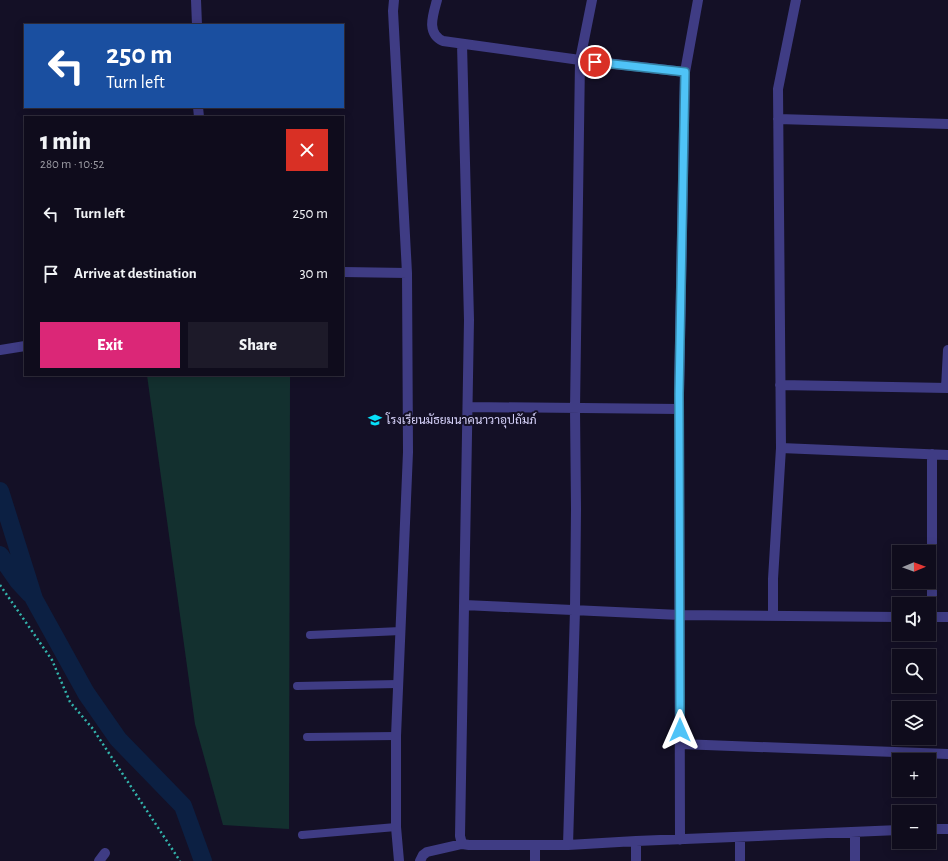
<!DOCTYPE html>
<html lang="en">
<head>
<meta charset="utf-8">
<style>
	:root { --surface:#0f0c1c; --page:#1d1a29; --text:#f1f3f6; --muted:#9b9ba3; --line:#2f2c3b; --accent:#db2777 }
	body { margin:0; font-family:"Alegreya Sans",Sarabun,sans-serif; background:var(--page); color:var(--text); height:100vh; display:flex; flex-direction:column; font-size:15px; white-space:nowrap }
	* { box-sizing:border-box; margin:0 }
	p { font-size:13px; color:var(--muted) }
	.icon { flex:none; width:22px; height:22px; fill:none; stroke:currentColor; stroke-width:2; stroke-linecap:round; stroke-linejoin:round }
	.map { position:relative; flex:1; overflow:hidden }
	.drawer { position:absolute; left:24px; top:116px; width:320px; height:260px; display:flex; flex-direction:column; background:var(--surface); border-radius:0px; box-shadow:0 2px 10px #0003,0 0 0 1px var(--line) }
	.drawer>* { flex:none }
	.hud { position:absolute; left:24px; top:24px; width:320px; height:84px; border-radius:0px; box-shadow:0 2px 10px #0003,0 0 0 1px var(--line); background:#1a4fa0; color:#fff; overflow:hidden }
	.needle { width:26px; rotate:89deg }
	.buttons { position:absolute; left:892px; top:545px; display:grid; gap:8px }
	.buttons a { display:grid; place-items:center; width:44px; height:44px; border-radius:0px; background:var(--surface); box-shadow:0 2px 10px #0003,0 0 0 1px var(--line); font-size:20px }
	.pin { position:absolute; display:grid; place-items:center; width:34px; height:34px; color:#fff; margin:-17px; border:2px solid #fff; border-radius:50%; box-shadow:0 1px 4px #0007 }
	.me { position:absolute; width:44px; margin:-22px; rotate:0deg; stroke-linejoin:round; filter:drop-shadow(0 0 3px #0008) }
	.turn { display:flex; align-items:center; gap:14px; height:84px; padding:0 16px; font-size:18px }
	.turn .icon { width:52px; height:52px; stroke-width:2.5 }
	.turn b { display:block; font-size:28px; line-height:34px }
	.round { display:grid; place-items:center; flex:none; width:42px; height:42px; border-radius:0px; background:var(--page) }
	.overview { display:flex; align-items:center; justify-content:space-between; height:68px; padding:0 16px }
	h1 { font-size:24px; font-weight:800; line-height:30px }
	.cta { display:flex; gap:8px; margin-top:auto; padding:8px 16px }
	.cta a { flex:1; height:46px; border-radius:0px; background:var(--accent); color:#fff; font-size:16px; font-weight:800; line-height:46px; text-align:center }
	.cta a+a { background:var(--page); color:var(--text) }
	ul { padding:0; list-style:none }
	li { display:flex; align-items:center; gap:12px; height:60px; padding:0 16px }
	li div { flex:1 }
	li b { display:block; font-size:15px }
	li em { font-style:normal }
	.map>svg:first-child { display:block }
	.green { fill:#13302f }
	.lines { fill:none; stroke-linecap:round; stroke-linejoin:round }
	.canal { stroke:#0c2043; stroke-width:18 }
	.path { stroke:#33b5ad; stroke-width:2.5; stroke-dasharray:2 3; stroke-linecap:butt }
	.service { stroke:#3f3c84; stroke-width:8 }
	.minor { stroke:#3f3c84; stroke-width:10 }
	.route-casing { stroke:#337fa1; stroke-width:10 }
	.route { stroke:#4fc3f7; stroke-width:7 }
	.labels { text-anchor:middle; stroke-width:4; stroke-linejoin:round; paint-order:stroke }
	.poi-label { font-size:12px; fill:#dad6fe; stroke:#141026; text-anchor:start }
</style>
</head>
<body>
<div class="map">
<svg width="948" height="861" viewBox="0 0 948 861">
	<rect width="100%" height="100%" fill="#141026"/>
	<!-- green -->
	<path class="green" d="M147,375H290L289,829L223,825L195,724Z"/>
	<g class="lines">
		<!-- canal -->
		<path class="canal" d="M0,491L34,599L86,693L118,739L183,806L203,861
			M0,555L18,581L30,594"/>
		<!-- path -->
		<path class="path" d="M0,585L52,660L70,702L93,729L180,861"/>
		<!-- service -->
		<path class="service" d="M310,635L401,631
			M297,686L398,684
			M307,737L396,736
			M302,835L396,827"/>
		<!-- minor -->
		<path class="minor" d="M196,0L197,25
			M394,0L393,11L407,273L408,452L396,736V827L399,861
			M437,0C433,15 426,33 443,41L580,60L685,72
			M462,44L469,320L460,836L462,844
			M198,107L199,117
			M778,119L948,124
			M343,272L407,273
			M0,350L25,346
			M780,385L948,388
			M946,388L948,350
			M469,407L679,409
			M781,448L948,455
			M464,605L680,615L899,617
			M773,615V579L781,448L778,89L796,0
			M929,617H948
			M932,617V454
			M680,744L948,754
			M929,829H948
			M855,832V861
			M740,837V861
			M680,840L679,394L685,72L698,0
			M636,841V861
			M535,845V861
			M568,845L575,610L576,509L575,409L580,60L592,0
			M99,861L105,853
			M420,861L423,855L427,852L462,844L469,845H568L636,841L899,830"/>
	</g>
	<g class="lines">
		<!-- route casing -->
		<g class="route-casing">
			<path id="route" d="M595,62L685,72L679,394L680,730"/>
		</g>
		<!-- route -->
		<use href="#route" class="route"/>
	</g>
	<!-- icons -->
	<defs>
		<g id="school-bare" transform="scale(1.08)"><path d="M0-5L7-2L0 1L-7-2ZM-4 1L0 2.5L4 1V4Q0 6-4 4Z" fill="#07e0f9" stroke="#141026" stroke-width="2.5" paint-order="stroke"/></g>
	</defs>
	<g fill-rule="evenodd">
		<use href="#school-bare" x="375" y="420"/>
	</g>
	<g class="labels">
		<!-- poi labels -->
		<g class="poi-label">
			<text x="386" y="424">โรงเรียนมัธยมนาคนาวาอุปถัมภ์</text>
		</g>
	</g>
</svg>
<div class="buttons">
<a><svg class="needle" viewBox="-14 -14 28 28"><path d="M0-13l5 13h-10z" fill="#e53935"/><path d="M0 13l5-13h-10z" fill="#9b9ba3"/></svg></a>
<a><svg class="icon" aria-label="sound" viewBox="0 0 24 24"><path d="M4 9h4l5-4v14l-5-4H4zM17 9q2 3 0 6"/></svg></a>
<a><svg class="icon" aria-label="search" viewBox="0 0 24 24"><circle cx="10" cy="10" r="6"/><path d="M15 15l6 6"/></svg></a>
<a><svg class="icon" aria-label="layers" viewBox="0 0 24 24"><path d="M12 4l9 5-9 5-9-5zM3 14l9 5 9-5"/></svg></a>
<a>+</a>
<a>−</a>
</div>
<div class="pin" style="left:595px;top:62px;background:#d93025"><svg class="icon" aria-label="arrive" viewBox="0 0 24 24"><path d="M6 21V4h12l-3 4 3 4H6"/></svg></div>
<svg class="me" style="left:680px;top:730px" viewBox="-20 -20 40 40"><path d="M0-17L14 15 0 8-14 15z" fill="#4fc3f7" stroke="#fff" stroke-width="4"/></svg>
<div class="hud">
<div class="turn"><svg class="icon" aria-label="left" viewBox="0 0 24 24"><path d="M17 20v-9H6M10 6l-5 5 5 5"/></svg><div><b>250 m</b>Turn left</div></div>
</div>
<section class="drawer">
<div class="overview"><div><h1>1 min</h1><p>280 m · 10:52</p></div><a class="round" style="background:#d93025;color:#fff"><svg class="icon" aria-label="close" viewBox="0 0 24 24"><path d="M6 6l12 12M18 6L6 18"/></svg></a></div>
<ul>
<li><svg class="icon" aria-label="left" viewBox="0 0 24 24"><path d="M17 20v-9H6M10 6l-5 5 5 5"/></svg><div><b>Turn left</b></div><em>250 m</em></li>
<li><svg class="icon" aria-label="arrive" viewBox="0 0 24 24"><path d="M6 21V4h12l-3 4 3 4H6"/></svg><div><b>Arrive at destination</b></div><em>30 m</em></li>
</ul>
<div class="cta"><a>Exit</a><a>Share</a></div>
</section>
</div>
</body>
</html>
